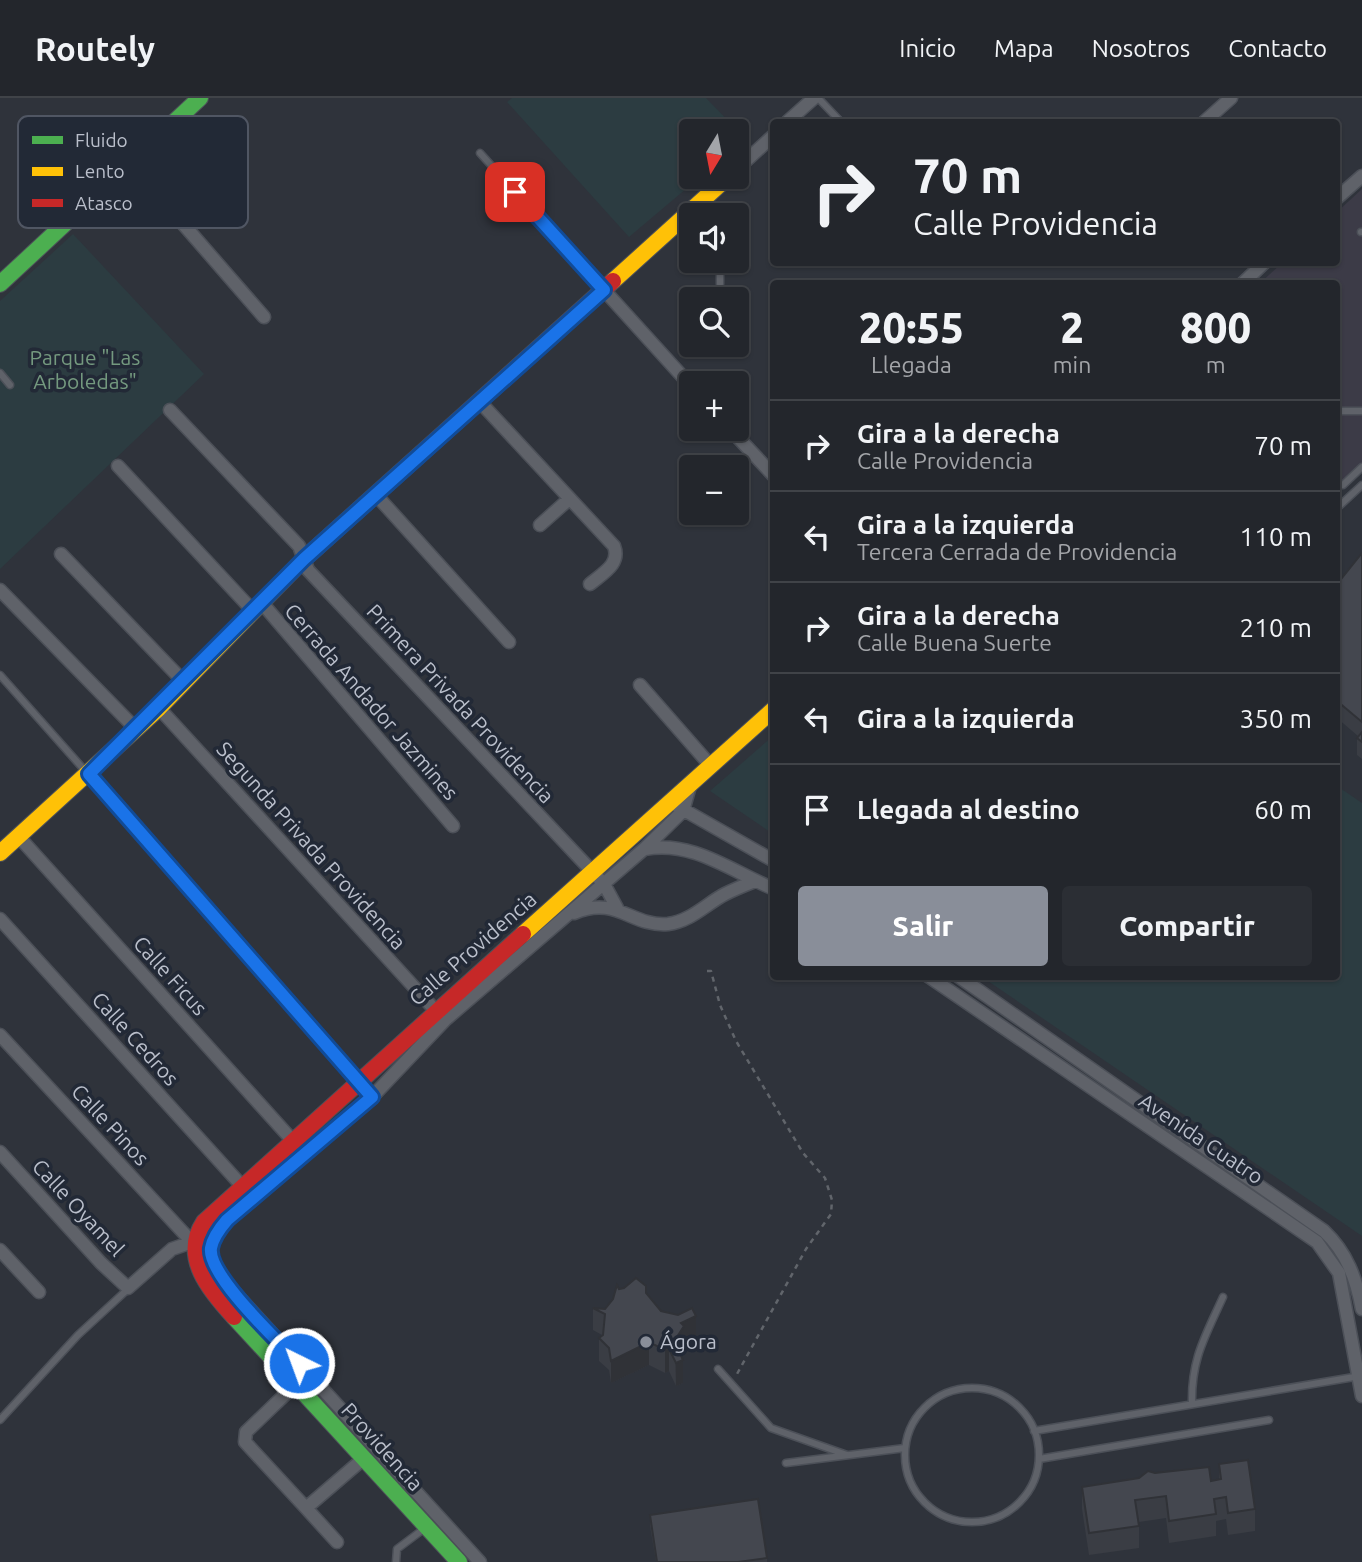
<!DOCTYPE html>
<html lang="es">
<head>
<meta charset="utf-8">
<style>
	:root { --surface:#23262c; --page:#2b2e34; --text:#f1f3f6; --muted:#a3a5a9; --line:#404348; --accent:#898e99 }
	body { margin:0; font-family:Ubuntu,sans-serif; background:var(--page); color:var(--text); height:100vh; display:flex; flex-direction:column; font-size:26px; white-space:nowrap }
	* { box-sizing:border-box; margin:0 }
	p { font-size:23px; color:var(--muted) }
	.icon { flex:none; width:38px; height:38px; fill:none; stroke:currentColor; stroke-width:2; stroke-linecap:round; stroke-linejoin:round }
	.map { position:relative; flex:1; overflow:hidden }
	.drawer { position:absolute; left:770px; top:182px; width:570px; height:700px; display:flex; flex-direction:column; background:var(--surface); border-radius:7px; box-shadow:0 2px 5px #0004,0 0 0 2px var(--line) }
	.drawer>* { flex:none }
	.top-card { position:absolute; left:770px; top:21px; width:570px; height:147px; border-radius:7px; box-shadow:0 2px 5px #0004,0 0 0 2px var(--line); background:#23262c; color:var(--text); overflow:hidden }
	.needle { width:46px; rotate:190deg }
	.buttons { position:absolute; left:679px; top:21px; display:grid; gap:14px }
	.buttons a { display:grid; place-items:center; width:70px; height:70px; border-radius:7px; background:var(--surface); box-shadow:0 2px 5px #0004,0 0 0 2px var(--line); font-size:35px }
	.pin { position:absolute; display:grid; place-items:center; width:60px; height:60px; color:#fff; margin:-30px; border-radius:14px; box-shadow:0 4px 10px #0006 }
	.me { position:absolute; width:77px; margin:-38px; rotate:318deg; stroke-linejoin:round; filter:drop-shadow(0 0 5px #0008) }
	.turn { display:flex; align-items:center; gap:24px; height:147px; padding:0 28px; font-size:32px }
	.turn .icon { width:91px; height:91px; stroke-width:2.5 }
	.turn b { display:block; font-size:49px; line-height:60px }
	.eta { display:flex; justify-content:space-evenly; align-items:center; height:119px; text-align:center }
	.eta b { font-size:42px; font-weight:800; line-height:49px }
	.cta { display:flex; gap:14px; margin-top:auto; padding:14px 28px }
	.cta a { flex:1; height:80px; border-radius:7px; background:var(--accent); color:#fff; font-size:28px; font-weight:800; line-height:80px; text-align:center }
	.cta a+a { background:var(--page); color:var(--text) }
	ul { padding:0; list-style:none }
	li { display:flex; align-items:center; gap:21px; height:91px; padding:0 28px; border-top:2px solid var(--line) }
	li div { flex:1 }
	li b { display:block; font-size:26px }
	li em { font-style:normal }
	header { display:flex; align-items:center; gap:42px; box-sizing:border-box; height:98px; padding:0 35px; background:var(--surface); border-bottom:2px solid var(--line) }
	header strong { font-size:33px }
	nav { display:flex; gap:38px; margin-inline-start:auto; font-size:24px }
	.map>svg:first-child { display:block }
	.medical { fill:#3c3b47 }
	.green { fill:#2c3c41 }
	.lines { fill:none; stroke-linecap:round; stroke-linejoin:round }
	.lane-casing { stroke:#4c5058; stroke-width:9 }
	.street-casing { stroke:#4c5058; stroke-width:15 }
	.fast-casing { stroke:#4c5058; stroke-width:18 }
	.slow-casing { stroke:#4c5058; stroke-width:18 }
	.jam-casing { stroke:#4c5058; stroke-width:18 }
	.path { stroke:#61656b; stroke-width:2.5; stroke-dasharray:5 5; stroke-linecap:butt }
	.lane { stroke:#5f6269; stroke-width:6 }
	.street { stroke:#5f6269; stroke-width:12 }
	.fast { stroke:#4caf50; stroke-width:16 }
	.slow { stroke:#ffc107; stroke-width:16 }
	.jam { stroke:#c62828; stroke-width:16 }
	.wall { fill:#3a3d44 }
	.shaded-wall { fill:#303237 }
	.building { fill:#44474f; stroke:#303237; stroke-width:2 }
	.route-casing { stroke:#114b97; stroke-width:18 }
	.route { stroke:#1a73e8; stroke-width:12 }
	.poi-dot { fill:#898e99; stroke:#222936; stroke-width:2.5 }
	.labels { text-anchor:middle; stroke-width:7; stroke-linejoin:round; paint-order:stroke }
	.park-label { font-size:21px; fill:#74997f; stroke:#222936 }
	.street-label { font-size:21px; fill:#babfcb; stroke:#222936 }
	.poi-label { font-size:21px; fill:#babfcb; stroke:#222936; text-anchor:start }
	.key { fill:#222936; stroke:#505663; stroke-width:2 }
	.key-label { font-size:19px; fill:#babfcb }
</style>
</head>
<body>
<header>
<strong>Routely</strong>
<nav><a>Inicio</a><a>Mapa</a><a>Nosotros</a><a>Contacto</a></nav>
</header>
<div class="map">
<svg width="1362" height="1464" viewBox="0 0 1362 1464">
	<rect width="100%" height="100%" fill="#2f333b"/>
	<!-- medical -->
	<path class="medical" d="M1362,91V372L1337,395V186H1259L1282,165L1337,164V114Z"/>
	<!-- green -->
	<path class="green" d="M512,0H706L745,40L737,47V33H691V79H700L629,139L507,4Z
		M73,136L204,276L0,471V203Z
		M773,638V736L710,693Z
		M1337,688L1362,705V1138L982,879L1337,878Z"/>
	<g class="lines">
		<!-- lane casing -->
		<g class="lane-casing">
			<path id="lane" d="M818,0L841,24
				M480,55L603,191
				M1361,134H1362
				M720,163V186
				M0,275L10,287
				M1337,313H1362
				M1337,387H1343L1362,369
				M1337,410L1362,387
				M0,577L87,675
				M718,1271L771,1330L847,1357
				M905 1357a67 67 0 1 1 134 0a67 67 0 1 1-134 0Z
				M1192,1306C1191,1261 1205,1239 1223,1199
				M0,1322L78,1237L128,1191
				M1034,1333L1360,1278
				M1039,1361L1269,1322
				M786,1365L905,1350
				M396,1464L397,1451L425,1430"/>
		</g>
		<!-- street casing -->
		<g class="street-casing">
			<path id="street" d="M787,24L814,0
				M1204,24L1231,0
				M131,66L264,219
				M737,71L774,37
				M1337,100L1362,78
				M1242,186L1265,164
				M604,192L691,288
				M480,304L614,448C621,466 603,475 590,486
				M170,312L299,448L308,472L604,786L617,810
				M730,331L774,378
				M118,368L254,514
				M377,398L509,544
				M540,427L568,402
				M61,456L184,584
				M0,492L136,631
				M262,505L453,728
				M640,587L710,667
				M159,610L435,912
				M89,676L372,999
				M677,708L774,763
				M19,739L293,1043
				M645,751C692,742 731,773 774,791
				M574,815C617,797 631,829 668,826C691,823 706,806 725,796C735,791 745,787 755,783
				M0,821L242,1088
				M928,878L1317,1144L1339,1175L1362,1298
				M958,878L1324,1133C1347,1155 1356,1180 1362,1211
				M0,937L192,1144
				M0,1054L101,1165L128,1190L172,1151L192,1144
				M0,1152L39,1194
				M297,1285L246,1334L245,1344L306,1410L363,1361
				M306,1410L337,1444
				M480,1464L227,1186C208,1159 205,1148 227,1122L372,999L445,922L644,751L683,713L690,688"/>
		</g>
		<!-- fast casing -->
		<g class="fast-casing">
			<path id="fast" d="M0,186L200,0
				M234,1219L459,1464"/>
		</g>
		<!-- slow casing -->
		<g class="slow-casing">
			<path id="slow" d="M613,183L728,79
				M0,755L159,610L304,461L365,406
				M523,836L774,611"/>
		</g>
		<!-- jam casing -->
		<g class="jam-casing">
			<path id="jam" d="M365,406L613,183
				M234,1219C210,1193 181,1159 204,1124L523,836"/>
		</g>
		<!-- path -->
		<path class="path" d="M707,873H711L720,907L736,943L803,1055L825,1080L832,1102L831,1116L806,1151L737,1276"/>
		<!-- lane -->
		<use href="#lane" class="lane"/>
		<!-- street -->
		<use href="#street" class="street"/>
		<!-- fast -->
		<use href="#fast" class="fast"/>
		<!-- slow -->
		<use href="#slow" class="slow"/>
		<!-- jam -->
		<use href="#jam" class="jam"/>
	</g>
	<!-- wall -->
	<path class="wall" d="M1362,455V661L1357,657V640L1358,638L1337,620V486Z
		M646,1195L661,1213L696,1240L684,1246V1250L680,1256L683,1285L676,1288L669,1273L665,1275L649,1267L611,1285L609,1272L599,1263V1240L602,1237L593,1232V1210L605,1211L613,1201Z
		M1219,1366L1255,1411V1433L1228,1437L1226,1421L1216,1423V1438L1169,1445L1166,1420L1139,1424V1450L1089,1457L1082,1411V1389L1139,1380L1155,1375L1211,1383L1219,1382Z
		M650,1417L767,1460V1464H656L650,1428Z"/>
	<!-- shaded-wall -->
	<path class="shaded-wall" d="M696,1218V1240L684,1246V1250L680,1257L683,1262V1285L676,1288L675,1242L681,1225Z
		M649,1244V1267L611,1285V1263Z
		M669,1251V1273L665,1275V1252Z"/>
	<!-- building -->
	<path class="building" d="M1362,455V624L1337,603V486Z
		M1362,634V644L1357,640Z
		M636,1180L646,1188V1195L661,1213L678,1217L692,1210L696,1218L681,1225L684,1228L675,1242L680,1246L677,1249L683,1262L676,1265L669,1251L665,1252L649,1244L611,1263L609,1250L599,1240L603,1237L605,1216L593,1210L605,1211L613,1201L617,1187L619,1191L624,1190Z
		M1248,1362L1255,1411L1228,1415L1226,1399L1214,1401L1216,1416L1169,1423L1166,1398L1135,1402L1139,1428L1089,1435L1082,1389L1139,1380L1148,1373L1155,1375L1209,1369L1211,1383L1221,1381L1219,1366Z
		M758,1401L767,1460L738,1464H657L650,1417Z"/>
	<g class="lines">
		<!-- route casing -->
		<g class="route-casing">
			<path id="route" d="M299,1265C279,1244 207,1177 211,1150C213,1139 220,1130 227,1122L372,999L89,676L304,461L604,192L515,94"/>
		</g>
		<!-- route -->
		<use href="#route" class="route"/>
	</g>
	<!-- markers -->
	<circle class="poi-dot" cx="646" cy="1244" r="7"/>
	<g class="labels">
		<!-- park labels -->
		<g class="park-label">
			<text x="85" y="267">Parque "Las<tspan x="85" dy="24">Arboledas"</tspan></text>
		</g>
		<!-- street labels -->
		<g class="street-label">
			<text transform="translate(371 604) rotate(49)" y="7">Cerrada Andador Jazmines</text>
			<text transform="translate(460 606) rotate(47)" y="7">Primera Privada Providencia</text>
			<text transform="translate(311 748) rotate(48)" y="7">Segunda Privada Providencia</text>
			<text transform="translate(473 851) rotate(-41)" y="7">Calle Providencia</text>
			<text transform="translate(170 878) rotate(48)" y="7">Calle Ficus</text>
			<text transform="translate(135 941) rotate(48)" y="7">Calle Cedros</text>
			<text transform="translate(110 1027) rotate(47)" y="7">Calle Pinos</text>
			<text transform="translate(1201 1041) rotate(34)" y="7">Avenida Cuatro</text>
			<text transform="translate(78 1110) rotate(47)" y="7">Calle Oyamel</text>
			<text transform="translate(382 1349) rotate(48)" y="7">Providencia</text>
		</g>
		<!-- poi labels -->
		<g class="poi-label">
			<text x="660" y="1251">Ágora</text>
		</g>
	</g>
	<!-- legend -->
	<rect x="18" y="18" width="230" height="112" rx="10" class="key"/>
	<rect x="32" y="38" width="31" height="8" fill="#4caf50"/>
	<rect x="32" y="69" width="31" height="9" fill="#ffc107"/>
	<rect x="32" y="101" width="31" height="8" fill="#c62828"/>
	<g class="key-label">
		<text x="75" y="49">Fluido</text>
		<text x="75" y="80">Lento</text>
		<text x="75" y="112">Atasco</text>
	</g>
</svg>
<div class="buttons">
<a><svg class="needle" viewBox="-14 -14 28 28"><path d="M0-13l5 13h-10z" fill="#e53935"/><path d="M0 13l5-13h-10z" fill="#a3a5a9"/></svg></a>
<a><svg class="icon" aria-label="sound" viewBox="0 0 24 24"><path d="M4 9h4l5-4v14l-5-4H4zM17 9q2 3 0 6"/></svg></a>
<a><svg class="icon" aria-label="search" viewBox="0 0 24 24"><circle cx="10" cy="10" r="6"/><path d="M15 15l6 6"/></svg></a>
<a>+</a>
<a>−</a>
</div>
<div class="pin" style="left:515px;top:94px;background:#d93025"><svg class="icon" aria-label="arrive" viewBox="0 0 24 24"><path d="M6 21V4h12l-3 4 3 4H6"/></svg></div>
<svg class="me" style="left:299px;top:1265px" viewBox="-20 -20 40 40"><circle r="17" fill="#1a73e8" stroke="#fff" stroke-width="3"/><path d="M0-11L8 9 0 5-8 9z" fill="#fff"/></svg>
<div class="top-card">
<div class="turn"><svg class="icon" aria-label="right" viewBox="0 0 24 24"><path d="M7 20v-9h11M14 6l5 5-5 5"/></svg><div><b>70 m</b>Calle Providencia</div></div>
</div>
<section class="drawer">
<div class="eta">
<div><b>20:55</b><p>Llegada</p></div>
<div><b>2</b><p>min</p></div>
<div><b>800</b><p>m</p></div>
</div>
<ul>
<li><svg class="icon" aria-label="right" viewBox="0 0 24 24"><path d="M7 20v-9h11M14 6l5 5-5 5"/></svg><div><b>Gira a la derecha</b><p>Calle Providencia</p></div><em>70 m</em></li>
<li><svg class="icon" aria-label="left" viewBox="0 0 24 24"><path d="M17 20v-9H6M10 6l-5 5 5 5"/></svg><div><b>Gira a la izquierda</b><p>Tercera Cerrada de Providencia</p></div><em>110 m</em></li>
<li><svg class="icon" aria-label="right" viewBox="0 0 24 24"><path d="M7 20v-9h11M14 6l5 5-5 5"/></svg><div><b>Gira a la derecha</b><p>Calle Buena Suerte</p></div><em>210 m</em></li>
<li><svg class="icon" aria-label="left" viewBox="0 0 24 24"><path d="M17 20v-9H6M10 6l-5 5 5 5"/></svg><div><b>Gira a la izquierda</b></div><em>350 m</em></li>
<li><svg class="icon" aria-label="arrive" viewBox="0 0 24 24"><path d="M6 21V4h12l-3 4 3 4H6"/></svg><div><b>Llegada al destino</b></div><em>60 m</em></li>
</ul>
<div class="cta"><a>Salir</a><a>Compartir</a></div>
</section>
</div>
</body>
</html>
